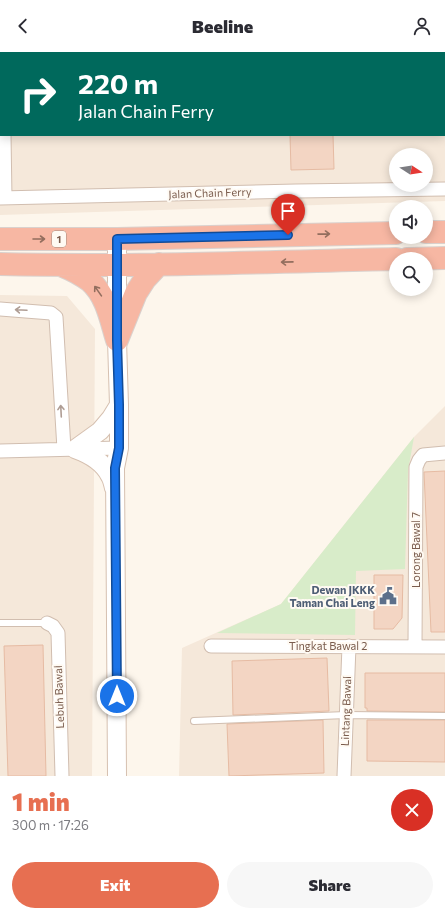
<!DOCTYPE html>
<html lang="en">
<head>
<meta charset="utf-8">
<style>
	:root { --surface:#fff; --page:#f7f7f7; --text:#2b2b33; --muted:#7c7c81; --accent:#e76f51 }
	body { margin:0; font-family:Commissioner,sans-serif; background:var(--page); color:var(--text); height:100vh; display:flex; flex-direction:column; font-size:15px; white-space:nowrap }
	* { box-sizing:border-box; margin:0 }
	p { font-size:13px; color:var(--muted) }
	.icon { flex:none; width:22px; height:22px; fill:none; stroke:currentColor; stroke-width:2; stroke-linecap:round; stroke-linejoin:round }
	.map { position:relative; height:724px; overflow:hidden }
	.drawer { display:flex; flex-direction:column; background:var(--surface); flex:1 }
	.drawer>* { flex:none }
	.top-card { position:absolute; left:0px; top:0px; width:445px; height:84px; box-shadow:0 2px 10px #0003; background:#00695c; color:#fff; overflow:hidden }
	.needle { width:26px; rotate:102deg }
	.buttons { position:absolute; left:389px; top:96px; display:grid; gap:8px }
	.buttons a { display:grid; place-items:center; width:44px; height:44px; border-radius:50%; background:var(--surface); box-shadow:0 2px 10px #0003; font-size:20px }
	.pin { position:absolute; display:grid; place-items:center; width:34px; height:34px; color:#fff; margin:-41px -17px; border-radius:50% 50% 50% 0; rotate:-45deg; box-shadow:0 0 4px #0007 }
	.pin .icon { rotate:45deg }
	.me { position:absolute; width:44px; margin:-22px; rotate:0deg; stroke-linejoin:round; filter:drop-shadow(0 0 3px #0008) }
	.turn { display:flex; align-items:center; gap:14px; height:84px; padding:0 12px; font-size:18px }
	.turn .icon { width:52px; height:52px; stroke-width:2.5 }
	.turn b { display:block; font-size:28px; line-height:34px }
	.round { display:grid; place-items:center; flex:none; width:42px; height:42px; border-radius:21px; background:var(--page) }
	.overview { display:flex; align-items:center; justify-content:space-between; height:68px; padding:0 12px }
	h1 { font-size:24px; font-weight:800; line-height:30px; color:var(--accent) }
	.primary-button { display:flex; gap:8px; margin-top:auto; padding:8px 12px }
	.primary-button a { flex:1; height:46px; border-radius:24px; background:var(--accent); color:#fff; font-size:16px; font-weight:800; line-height:46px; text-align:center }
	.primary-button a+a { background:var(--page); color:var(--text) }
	header { display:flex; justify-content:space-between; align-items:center; height:52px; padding:0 12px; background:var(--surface); font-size:18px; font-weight:800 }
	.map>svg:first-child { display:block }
	.residential { fill:#f5e8da; fill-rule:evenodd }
	.green { fill:#d8ecc9 }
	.building { fill:#f3d5c3; stroke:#e6bba3 }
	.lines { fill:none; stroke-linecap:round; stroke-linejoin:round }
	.lane-casing { stroke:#d1beb0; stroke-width:8 }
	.street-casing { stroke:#d1beb0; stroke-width:15 }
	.secondary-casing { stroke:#d6c0b0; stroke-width:20 }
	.highway-casing { stroke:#dad1cd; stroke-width:24 }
	.lane { stroke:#fff; stroke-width:6 }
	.street { stroke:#fff; stroke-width:13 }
	.secondary { stroke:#fff; stroke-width:18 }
	.highway { stroke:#f7b7a3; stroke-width:22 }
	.oneway { stroke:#936e5e }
	.oneway2 { stroke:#af9d94 }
	.route-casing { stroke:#114b97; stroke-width:10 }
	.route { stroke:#1a73e8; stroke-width:7 }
	.labels { text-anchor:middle; stroke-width:4; stroke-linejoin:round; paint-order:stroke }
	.shield { fill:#fffaf3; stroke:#a28b7f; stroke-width:1 }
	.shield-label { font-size:10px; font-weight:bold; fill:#7a5c4d }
	.street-label { font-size:11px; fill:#7a5c4d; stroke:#fffaf3 }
	.service-label { font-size:11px; font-weight:bold; fill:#4e5e75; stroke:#fffaf3; text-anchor:end }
</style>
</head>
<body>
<header><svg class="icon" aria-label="back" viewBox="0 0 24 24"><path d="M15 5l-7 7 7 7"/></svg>Beeline<svg class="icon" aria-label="person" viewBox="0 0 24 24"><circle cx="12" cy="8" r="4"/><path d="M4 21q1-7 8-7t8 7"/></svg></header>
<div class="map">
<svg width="445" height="724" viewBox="0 0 445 724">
	<rect width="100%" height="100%" fill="#fdf6ec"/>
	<!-- residential -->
	<path class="residential" d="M0,0H445V149L0,163ZM1,1H444V83H1ZM396,103H426V133H396Z
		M0,243L67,244L95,277L92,724H0Z
		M445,354V724H179L182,596L281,552L414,385Z"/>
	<!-- green -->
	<path class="green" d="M414,385L408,419L405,517L356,519L355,583L217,581L281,552Z"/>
	<!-- building -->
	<path class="building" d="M290,83H333L334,117L291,118Z
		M445,419V580H431L424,420Z
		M374,523H403L402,566L393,577H374Z
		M43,593L46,724H8L4,594Z
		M327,606L329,659L233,663L232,609Z
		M365,621H445V660L367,659V656H365Z
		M323,668L324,721L229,724L227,672Z
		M367,668H445V710L367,709Z"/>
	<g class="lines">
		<!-- lane casing -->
		<g class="lane-casing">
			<path id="lane" d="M124,0V1
				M283,0V1
				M0,571H47
				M194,669L346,663L445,664"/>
		</g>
		<!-- street casing -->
		<g class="street-casing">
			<path id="street" d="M0,16H1
				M4,83L5,146
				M0,146L129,143L296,139L445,137
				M0,257L51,261L56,265L64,397
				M0,399L119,396
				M47,571L53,574L58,581L62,724
				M211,594L445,595
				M415,595L416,415L419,408L423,403L445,401
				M344,724L349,594"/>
		</g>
		<!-- secondary casing -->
		<g class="secondary-casing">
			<path id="secondary" d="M117,187V288L119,353V396L115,416L117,724
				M75,397L100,379L111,366L119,353
				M75,397C89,402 103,409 110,424C112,427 113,432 114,436"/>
		</g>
		<!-- highway casing -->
		<g class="highway-casing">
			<path id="highway" d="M426,180H445
				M0,187H117L396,181
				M407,207L445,206
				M0,212C132,215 264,210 396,207
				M63,214C73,218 82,223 90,229C107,244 111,269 117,288
				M117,288L136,241L145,227L159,212"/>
		</g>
		<!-- lane -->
		<use href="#lane" class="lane"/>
		<!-- street -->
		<use href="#street" class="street"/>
		<!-- secondary -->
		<use href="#secondary" class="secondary"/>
		<!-- highway -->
		<use href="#highway" class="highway"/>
	</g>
	<!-- one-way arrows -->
	<defs><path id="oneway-shaft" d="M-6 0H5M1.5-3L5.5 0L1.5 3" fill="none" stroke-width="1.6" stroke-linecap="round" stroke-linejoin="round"/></defs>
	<g class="oneway">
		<use href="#oneway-shaft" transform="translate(324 182) rotate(-1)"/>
		<use href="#oneway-shaft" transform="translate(39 187)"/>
		<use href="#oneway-shaft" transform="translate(287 210) rotate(179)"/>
		<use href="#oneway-shaft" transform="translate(98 239) rotate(-125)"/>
	</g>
	<g class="oneway2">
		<use href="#oneway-shaft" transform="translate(21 258) rotate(-177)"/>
		<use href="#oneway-shaft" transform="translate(61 359) rotate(-93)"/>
	</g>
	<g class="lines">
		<!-- route casing -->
		<g class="route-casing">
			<path id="route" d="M117,644L115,416L119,396V353L117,288V187L288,183"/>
		</g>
		<!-- route -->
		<use href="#route" class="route"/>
	</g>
	<!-- icons -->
	<defs>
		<g id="civic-bare" transform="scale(1.38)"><path d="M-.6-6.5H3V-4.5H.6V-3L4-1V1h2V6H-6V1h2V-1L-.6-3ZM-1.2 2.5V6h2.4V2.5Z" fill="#5c6f8a" stroke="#fffaf3" stroke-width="2.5" paint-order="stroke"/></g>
	</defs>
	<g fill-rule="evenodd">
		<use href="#civic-bare" x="388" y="544"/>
	</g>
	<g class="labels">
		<!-- shield labels -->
		<rect class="shield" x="52" y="179" width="14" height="16" rx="3"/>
		<g class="shield-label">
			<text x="59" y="191">1</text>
		</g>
		<!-- street labels -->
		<g class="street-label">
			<text transform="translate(210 141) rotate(-2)" y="4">Jalan Chain Ferry</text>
			<text transform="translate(416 498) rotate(-90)" y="4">Lorong Bawal 7</text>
			<text x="328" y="598">Tingkat Bawal 2</text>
			<text transform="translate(59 645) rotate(-92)" y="4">Lebuh Bawal</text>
			<text transform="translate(346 659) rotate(-88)" y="4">Lintang Bawal</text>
		</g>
		<!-- service labels -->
		<g class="service-label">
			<text x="375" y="542">Dewan JKKK<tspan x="375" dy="13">Taman Chai Leng</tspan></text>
		</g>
	</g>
</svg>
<div class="buttons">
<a><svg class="needle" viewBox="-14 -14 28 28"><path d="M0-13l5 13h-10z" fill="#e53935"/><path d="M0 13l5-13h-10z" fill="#7c7c81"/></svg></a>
<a><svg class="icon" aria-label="sound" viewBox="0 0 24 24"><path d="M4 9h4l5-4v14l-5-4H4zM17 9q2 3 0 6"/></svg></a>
<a><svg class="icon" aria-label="search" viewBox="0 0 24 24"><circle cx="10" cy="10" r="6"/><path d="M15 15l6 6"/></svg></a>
</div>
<div class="pin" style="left:288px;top:183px;background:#d93025"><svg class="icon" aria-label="arrive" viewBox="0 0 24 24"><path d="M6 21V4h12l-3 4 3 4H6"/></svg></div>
<svg class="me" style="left:117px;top:644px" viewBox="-20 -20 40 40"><circle r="17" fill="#1a73e8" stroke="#fff" stroke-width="3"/><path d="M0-11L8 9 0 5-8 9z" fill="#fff"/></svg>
<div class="top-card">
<div class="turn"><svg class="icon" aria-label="right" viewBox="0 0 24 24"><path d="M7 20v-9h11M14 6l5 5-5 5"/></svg><div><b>220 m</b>Jalan Chain Ferry</div></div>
</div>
</div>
<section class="drawer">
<div class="overview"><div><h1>1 min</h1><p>300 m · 17:26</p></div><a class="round" style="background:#d93025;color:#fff"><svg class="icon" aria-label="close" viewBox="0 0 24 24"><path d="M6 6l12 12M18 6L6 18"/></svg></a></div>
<div class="primary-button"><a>Exit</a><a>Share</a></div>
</section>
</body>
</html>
